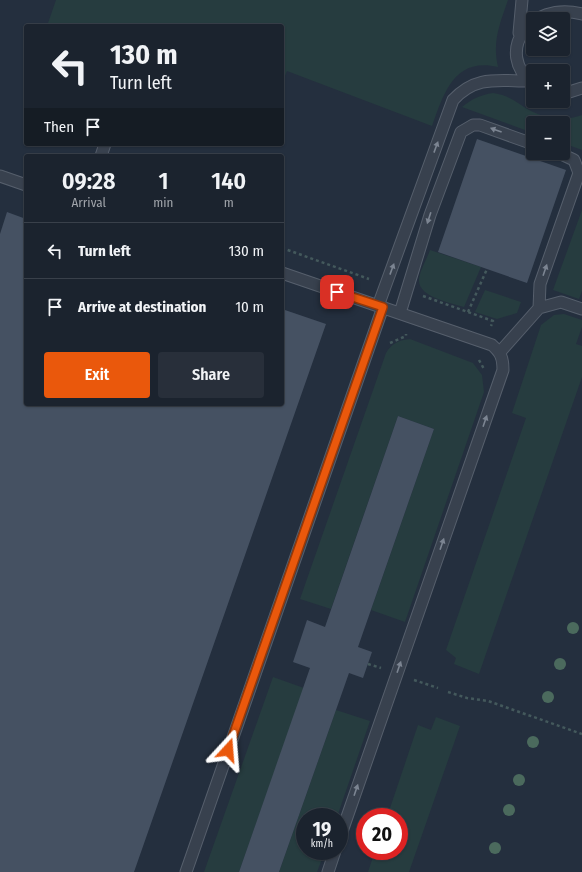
<!DOCTYPE html>
<html lang="en">
<head>
<meta charset="utf-8">
<style>
	:root { --surface:#1b232e; --page:#282f3a; --text:#f1f3f6; --muted:#a0a4aa; --line:#39404a; --accent:#ea580c }
	body { margin:0; font-family:"Fira Sans Condensed",sans-serif; background:var(--page); color:var(--text); height:100vh; display:flex; flex-direction:column; font-size:15px; white-space:nowrap }
	* { box-sizing:border-box; margin:0 }
	p { font-size:13px; color:var(--muted) }
	.icon { flex:none; width:22px; height:22px; fill:none; stroke:currentColor; stroke-width:2; stroke-linecap:round; stroke-linejoin:round }
	.map { position:relative; flex:1; overflow:hidden }
	.panel { position:absolute; left:24px; top:154px; width:260px; height:252px; display:flex; flex-direction:column; background:var(--surface); border-radius:4px; box-shadow:0 1px 3px #0004,0 0 0 1px var(--line) }
	.panel>* { flex:none }
	.top-card { position:absolute; left:24px; top:24px; width:260px; height:122px; border-radius:4px; box-shadow:0 1px 3px #0004,0 0 0 1px var(--line); background:#1b232e; color:var(--text); overflow:hidden }
	.buttons { position:absolute; left:526px; top:12px; display:grid; gap:8px }
	.buttons a { display:grid; place-items:center; width:44px; height:44px; border-radius:4px; background:var(--surface); box-shadow:0 1px 3px #0004,0 0 0 1px var(--line); font-size:20px }
	.speed { position:absolute; left:296px; top:808px; display:flex; gap:8px; font-size:20px; font-weight:700; text-align:center }
	.speed>* { display:grid; place-content:center; width:52px; height:52px; border-radius:50%; background:var(--surface); box-shadow:0 1px 3px #0004,0 0 0 1px var(--line); line-height:1 }
	.speed small { font-size:10px; font-weight:400 }
	.speed .limit { border:6px solid #d22; background:#fff; color:#111 }
	.pin { position:absolute; display:grid; place-items:center; width:34px; height:34px; color:#fff; margin:-17px; border-radius:8px; box-shadow:0 2px 6px #0006 }
	.me { position:absolute; width:44px; margin:-22px; rotate:19deg; stroke-linejoin:round; filter:drop-shadow(0 0 3px #0008) }
	.turn { display:flex; align-items:center; gap:14px; height:84px; padding:0 20px; font-size:18px }
	.turn .icon { width:52px; height:52px; stroke-width:2.5 }
	.turn b { display:block; font-size:28px; line-height:34px }
	.then { display:flex; align-items:center; height:38px; padding:0 20px; background:#0003; gap:8px; font-size:15px }
	.eta { display:flex; justify-content:space-evenly; align-items:center; height:68px; text-align:center }
	.eta b { font-size:24px; font-weight:600; line-height:28px }
	.action { display:flex; gap:8px; margin-top:auto; padding:8px 20px }
	.action a { flex:1; height:46px; border-radius:4px; background:var(--accent); color:#fff; font-size:16px; font-weight:600; line-height:46px; text-align:center }
	.action a+a { background:var(--page); color:var(--text) }
	ul { padding:0; list-style:none }
	li { display:flex; align-items:center; gap:12px; height:56px; padding:0 20px; border-top:1px solid var(--line) }
	li div { flex:1 }
	li b { display:block; font-size:15px }
	li em { font-style:normal }
	.map>svg:first-child { display:block }
	.green { fill:#263c3f }
	.building { fill:#455162 }
	.lines { fill:none; stroke-linecap:round; stroke-linejoin:round }
	.service-casing { stroke:#565f6c; stroke-width:13 }
	.path { stroke:#44595c; stroke-width:2.5; stroke-dasharray:3 3; stroke-linecap:butt }
	.service { stroke:#38414e; stroke-width:11 }
	.tree { fill:#4b6a5d }
	.oneway { fill:#7c8592 }
	.route-casing { stroke:#983908; stroke-width:10 }
	.route { stroke:#ea580c; stroke-width:7 }
</style>
</head>
<body>
<div class="map">
<svg width="582" height="872" viewBox="0 0 582 872">
	<rect width="100%" height="100%" fill="#242f3e"/>
	<!-- green -->
	<path class="green" d="M56,0H508C500,23 492,42 498,67C454,57 444,93 432,126L287,71L282,83V26H47Z
		M493,93C507,95 513,100 524,107C540,118 564,122 582,115V150L563,143V123H533V133L462,107C472,99 480,95 493,93Z
		M582,210V291L579,299L553,290Z
		M430,250L481,267L464,307C451,303 417,297 419,279C420,270 427,259 430,250Z
		M485,290L521,302L517,313L497,319L475,312Z
		M564,314L582,320V327L576,344L582,346V377L479,674L454,664L456,658L446,650L526,418L512,413L541,325L554,315Z
		M410,339L473,363L482,375L484,392L405,622L371,610L434,429L398,416L331,609L300,599L386,353C392,343 399,340 410,339Z
		M273,677L304,688L239,872H204Z
		M336,710L370,721L337,817H305V851H325L317,872H279Z
		M436,717L460,726L409,872H368L375,851H399V817H387L418,725L431,730Z"/>
	<!-- building -->
	<path class="building" d="M477,139L566,170L527,283L438,252Z
		M7,212L26,219V404H282V309L326,324L134,872H0V234Z
		M398,416L434,429L358,647L372,652L363,678L349,673L279,872H239L310,668L293,662L307,620L325,627Z"/>
	<g class="lines">
		<!-- service casing -->
		<g class="service-casing">
			<path id="service" d="M519,33L522,0
				M533,84C494,53 529,0 582,14
				M563,94L582,88
				M101,156L105,144
				M0,176L26,185
				M282,273L492,345C501,353 503,358 503,370L339,840
				M378,306L453,100C476,75 498,81 529,81
				M539,308L540,284L579,173L574,160L559,153
				M400,313L430,215L461,132L473,125H480L533,144
				M500,352L539,308L561,302L582,309
				M186,872L383,307
				M328,872L335,851"/>
		</g>
		<!-- path -->
		<path class="path" d="M282,248L369,279
			M423,296L493,321L491,326
			M468,312L487,269
			M390,343L406,336V334
			M479,360L484,369
			M368,664L381,668
			M414,680L438,688
			M448,692L467,698L488,701L582,734"/>
		<!-- service -->
		<use href="#service" class="service"/>
	</g>
	<!-- trees -->
	<g class="tree">
		<circle cx="573" cy="628" r="6"/>
		<circle cx="560" cy="664" r="6"/>
		<circle cx="548" cy="697" r="6"/>
		<circle cx="533" cy="742" r="6"/>
		<circle cx="519" cy="780" r="6"/>
		<circle cx="509" cy="810" r="6"/>
		<circle cx="495" cy="848" r="6"/>
	</g>
	<!-- one-way arrows -->
	<defs><path id="oneway-solid" d="M-6-.8H1V-3.2L6.5 0L1 3.2V.8H-6Z"/></defs>
	<g class="oneway">
		<use href="#oneway-solid" transform="translate(496 130) rotate(-160)"/>
		<use href="#oneway-solid" transform="translate(436 147) rotate(-70)"/>
		<use href="#oneway-solid" transform="translate(429 218) rotate(108)"/>
		<use href="#oneway-solid" transform="translate(392 269) rotate(-70)"/>
		<use href="#oneway-solid" transform="translate(545 270) rotate(-71)"/>
		<use href="#oneway-solid" transform="translate(485 421) rotate(-71)"/>
		<use href="#oneway-solid" transform="translate(442 544) rotate(-71)"/>
		<use href="#oneway-solid" transform="translate(399 667) rotate(-71)"/>
		<use href="#oneway-solid" transform="translate(356 790) rotate(-71)"/>
	</g>
	<g class="lines">
		<!-- route casing -->
		<g class="route-casing">
			<path id="route" d="M228,750L383,307L337,292"/>
		</g>
		<!-- route -->
		<use href="#route" class="route"/>
	</g>
</svg>
<div class="buttons">
<a><svg class="icon" aria-label="layers" viewBox="0 0 24 24"><path d="M12 4l9 5-9 5-9-5zM3 14l9 5 9-5"/></svg></a>
<a>+</a>
<a>−</a>
</div>
<div class="speed"><div>19<small>km/h</small></div><div class="limit">20</div></div>
<div class="pin" style="left:337px;top:292px;background:#d93025"><svg class="icon" aria-label="arrive" viewBox="0 0 24 24"><path d="M6 21V4h12l-3 4 3 4H6"/></svg></div>
<svg class="me" style="left:228px;top:750px" viewBox="-20 -20 40 40"><path d="M0-17L14 15 0 8-14 15z" fill="#ea580c" stroke="#fff" stroke-width="4"/></svg>
<div class="top-card">
<div class="turn"><svg class="icon" aria-label="left" viewBox="0 0 24 24"><path d="M17 20v-9H6M10 6l-5 5 5 5"/></svg><div><b>130 m</b>Turn left</div></div>
<div class="then">Then<svg class="icon" aria-label="arrive" viewBox="0 0 24 24"><path d="M6 21V4h12l-3 4 3 4H6"/></svg></div>
</div>
<section class="panel">
<div class="eta">
<div><b>09:28</b><p>Arrival</p></div>
<div><b>1</b><p>min</p></div>
<div><b>140</b><p>m</p></div>
</div>
<ul>
<li><svg class="icon" aria-label="left" viewBox="0 0 24 24"><path d="M17 20v-9H6M10 6l-5 5 5 5"/></svg><div><b>Turn left</b></div><em>130 m</em></li>
<li><svg class="icon" aria-label="arrive" viewBox="0 0 24 24"><path d="M6 21V4h12l-3 4 3 4H6"/></svg><div><b>Arrive at destination</b></div><em>10 m</em></li>
</ul>
<div class="action"><a>Exit</a><a>Share</a></div>
</section>
</div>
</body>
</html>
